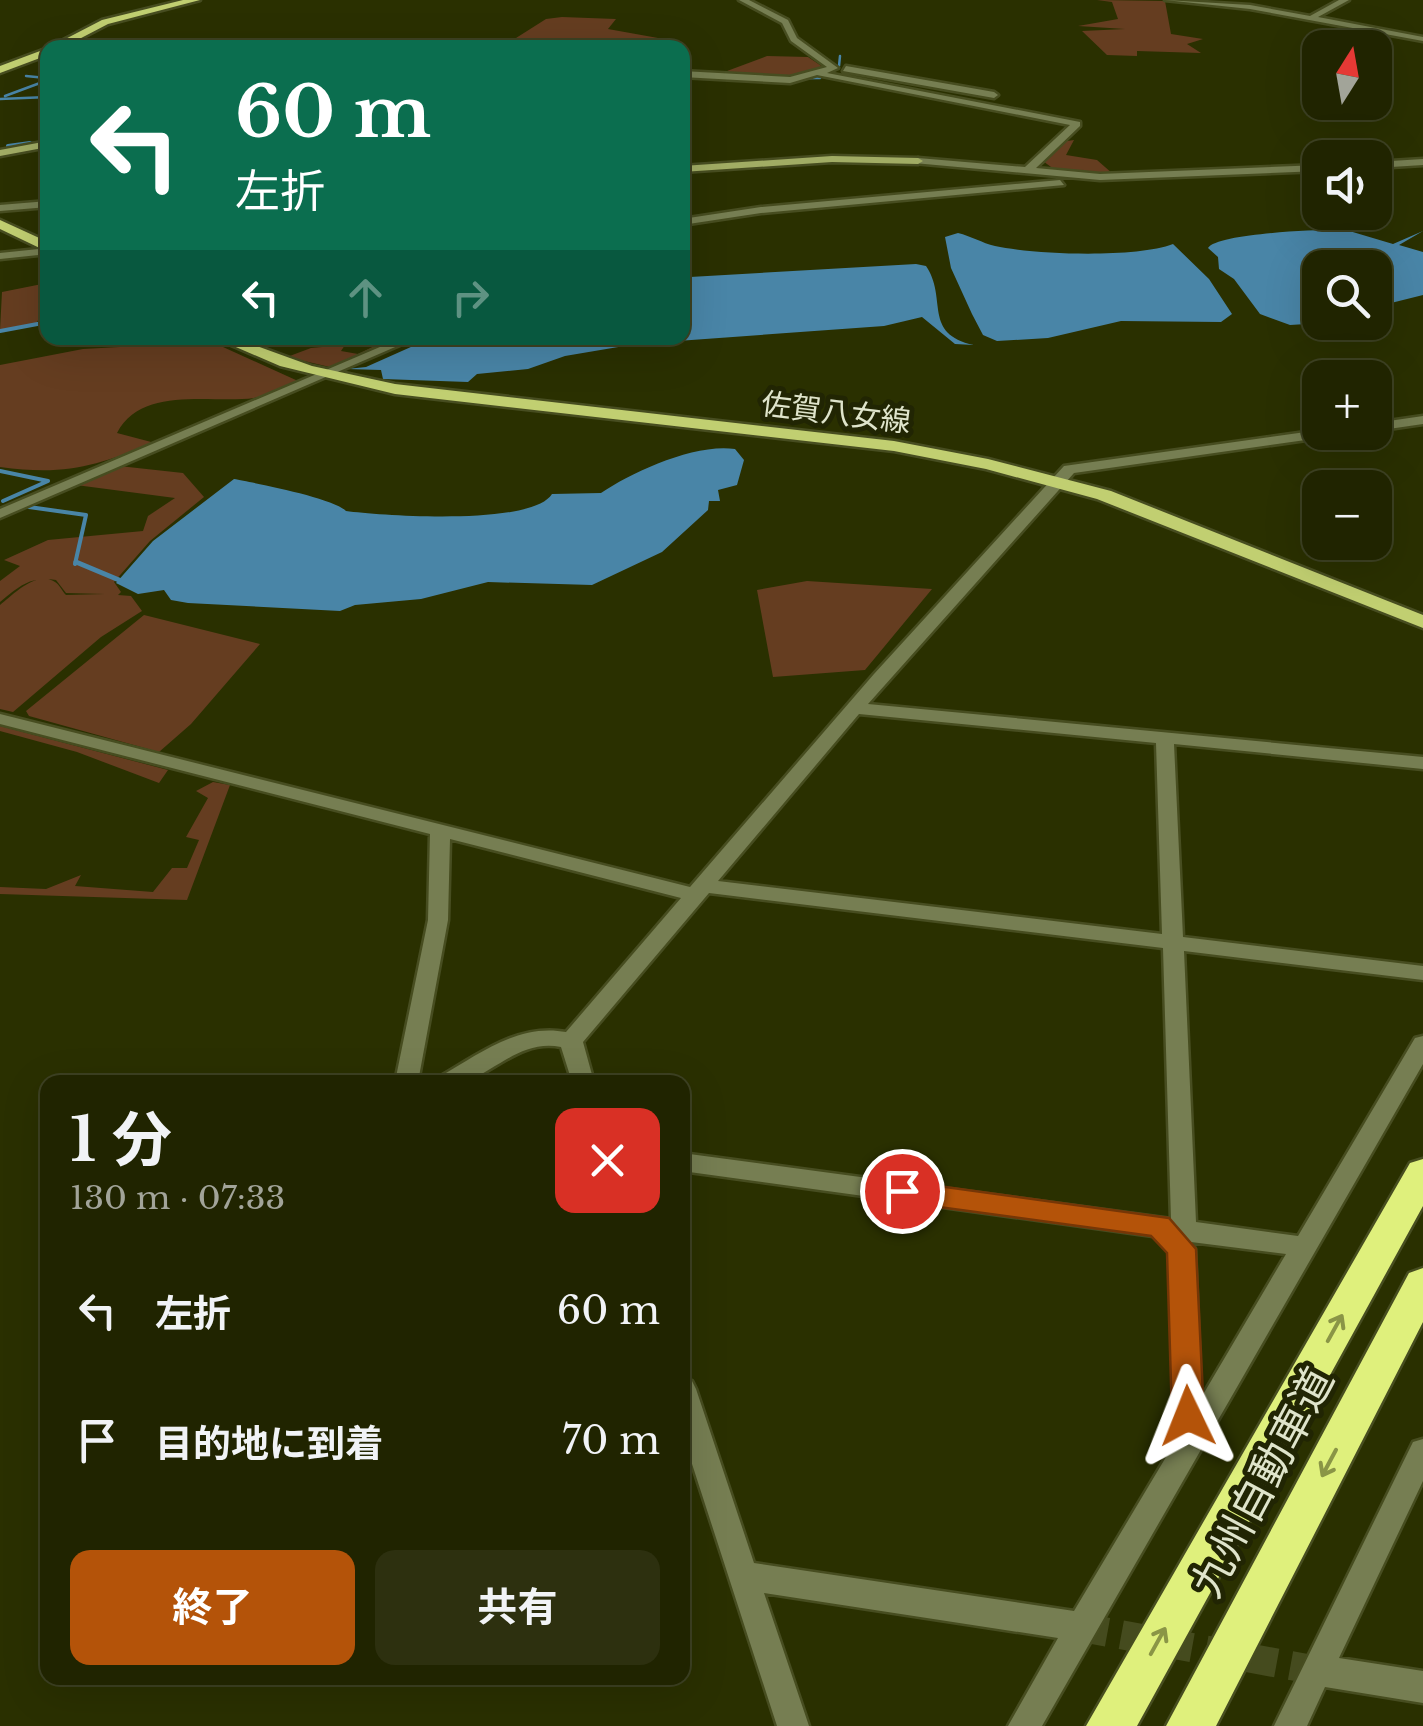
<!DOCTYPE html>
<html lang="ja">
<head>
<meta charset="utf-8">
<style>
	:root { --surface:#202400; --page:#2d300f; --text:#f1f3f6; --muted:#a2a499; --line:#3d4122; --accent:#b45309 }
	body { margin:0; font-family:"Libre Baskerville","Noto Sans JP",serif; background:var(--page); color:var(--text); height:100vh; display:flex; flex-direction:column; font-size:38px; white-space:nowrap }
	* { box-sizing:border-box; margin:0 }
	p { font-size:32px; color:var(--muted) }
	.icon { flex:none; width:55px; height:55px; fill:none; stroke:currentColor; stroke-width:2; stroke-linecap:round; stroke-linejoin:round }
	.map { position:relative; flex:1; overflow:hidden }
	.panel { position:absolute; left:40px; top:1075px; width:650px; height:610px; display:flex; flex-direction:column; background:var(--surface); border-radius:20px; box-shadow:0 10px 40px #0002,0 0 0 2px var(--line) }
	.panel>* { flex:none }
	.hud { position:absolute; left:40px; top:40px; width:650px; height:305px; border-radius:20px; box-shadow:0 10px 40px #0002,0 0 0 2px var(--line); background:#0b6e4f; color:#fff; overflow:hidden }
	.needle { width:65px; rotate:11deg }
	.controls { position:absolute; left:1302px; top:30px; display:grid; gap:20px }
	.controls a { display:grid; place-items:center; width:90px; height:90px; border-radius:20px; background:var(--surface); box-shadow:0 10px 40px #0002,0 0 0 2px var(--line); font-size:50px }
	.pin { position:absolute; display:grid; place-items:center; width:85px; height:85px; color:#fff; margin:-42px; border:5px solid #fff; border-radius:50%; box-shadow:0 2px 10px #0007 }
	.me { position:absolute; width:110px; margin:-55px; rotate:358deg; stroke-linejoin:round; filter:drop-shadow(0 0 8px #0008) }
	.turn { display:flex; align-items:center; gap:35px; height:210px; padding:0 30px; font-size:45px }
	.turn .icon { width:130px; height:130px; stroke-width:2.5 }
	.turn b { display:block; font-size:70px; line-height:85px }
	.lanes { display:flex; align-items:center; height:95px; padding:0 30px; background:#0003; justify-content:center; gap:50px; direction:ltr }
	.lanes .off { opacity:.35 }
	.round { display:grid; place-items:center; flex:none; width:105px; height:105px; border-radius:20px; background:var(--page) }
	.headline { display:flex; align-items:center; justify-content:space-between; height:170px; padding:0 30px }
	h1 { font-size:60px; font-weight:700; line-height:75px }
	.action { display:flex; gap:20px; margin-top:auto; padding:20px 30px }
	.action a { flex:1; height:115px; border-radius:20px; background:var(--accent); color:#fff; font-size:40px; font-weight:700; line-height:115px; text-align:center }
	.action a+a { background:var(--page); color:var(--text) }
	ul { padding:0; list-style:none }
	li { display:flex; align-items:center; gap:30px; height:130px; padding:0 30px }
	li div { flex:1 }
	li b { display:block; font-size:38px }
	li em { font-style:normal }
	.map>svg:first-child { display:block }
	.green { fill:#653d20 }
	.water { fill:#4985a7 }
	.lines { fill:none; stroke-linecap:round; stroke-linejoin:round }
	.stream-far2 { stroke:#4985a7; stroke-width:2.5 }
	.stream-far1 { stroke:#4985a7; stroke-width:4 }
	.stream { stroke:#4985a7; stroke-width:5 }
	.street-tunnel { stroke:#454b1e; stroke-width:29; stroke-dasharray:29 14; stroke-linecap:butt }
	.street-casing { stroke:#474d20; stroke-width:5 }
	.secondary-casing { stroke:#474d20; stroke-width:5 }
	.primary-casing { stroke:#474d20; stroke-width:5 }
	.highway-casing { stroke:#474d20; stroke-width:5 }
	.street { fill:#767e52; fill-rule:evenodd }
	.secondary { fill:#a1ac64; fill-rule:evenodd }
	.primary { fill:#c1cf71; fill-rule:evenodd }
	.highway { fill:#dff07c; fill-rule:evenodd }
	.oneway { stroke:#8a9546 }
	.route { fill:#b45309; stroke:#753606; stroke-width:2.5 }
	.labels { text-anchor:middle; stroke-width:10; stroke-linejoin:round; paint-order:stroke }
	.far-street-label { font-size:30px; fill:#dfe4cb; stroke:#212503 }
	.near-street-label { font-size:42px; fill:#dfe4cb; stroke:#212503 }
</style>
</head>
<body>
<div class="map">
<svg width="1423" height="1726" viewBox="0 0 1423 1726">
	<rect width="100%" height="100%" fill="#2a3000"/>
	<!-- green -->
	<path class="green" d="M1097,0L1165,1L1171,34L1203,39L1187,44L1201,53L1137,51V56L1107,55L1082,31L1125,29L1078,26L1118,19L1112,2Z
		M562,17L616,19L608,29L658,38L650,48L437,47L516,38L546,19Z
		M767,56L808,57L826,69L787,79L730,76L727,71Z
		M1074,140L1066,155L1097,160L1113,174L1055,170L1043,161L1061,142Z
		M47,283V309L36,323L0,330L2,292Z
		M391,338H405L334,368L287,357L311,348L345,345L341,351L358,354Z
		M212,342L298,381C284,387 269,395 254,398C212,404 142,385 117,433L155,443C94,466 66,476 0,467V365L83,349Z
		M119,466L183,473L204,497L150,541L114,582L121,592L118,595L131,596L142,611L101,637L13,712L0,709V605C13,595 36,570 55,582C60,585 62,591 66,595L105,594L66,593L56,580C30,576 20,586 0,602V581L20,566L4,560L48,540L143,531L148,516L175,498L76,485Z
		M807,581L932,589L865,670L773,677L757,590Z
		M144,615L260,644L191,724L159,752L29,716L26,711Z
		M0,726L168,770L159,783L77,752L0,731Z
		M213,782L230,785L187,900L0,894V887L46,889L81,875L75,886L153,892L172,868H187L199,840L186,837L208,798L196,791Z"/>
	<!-- water -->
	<path class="water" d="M1346,230L1393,244L1423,231L1399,245L1423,252V295L1375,307V268H1320L1323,323L1290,325L1260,314L1234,279L1219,269L1218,257L1208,248C1217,233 1323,229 1346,230Z
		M958,233C971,236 982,243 995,246C1037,255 1136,258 1173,244L1209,279L1232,314L1221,322L1121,321L1048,338L997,341L983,335L972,314L951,268L945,237Z
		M916,264L926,266C948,298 922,334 974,345L955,344L922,317L884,326L636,344L565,356L528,369L477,374L468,382L383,379L381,370L347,369L366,367L431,338H682L683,279L690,277Z
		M735,449L744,460L737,485L718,490L720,501H709L708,510L662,552L592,585L488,582L421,599L355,605L340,611L188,603L171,600L164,590L138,594L116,583L153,541L234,479C255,483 334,498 346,511C384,516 532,526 552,494L601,493C632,472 695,443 735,449Z"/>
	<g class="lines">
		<!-- stream-far2 -->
		<path class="stream-far2" d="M839,66L840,56
			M26,76L46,78
			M722,79L820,78
			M5,96L48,80
			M0,99L48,97
			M10,146L48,141"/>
		<!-- stream-far1 -->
		<path class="stream-far1" d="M8,146L30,143
			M0,331L48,322
			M0,471L48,481L3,501
			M29,507L86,515L75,564"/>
		<!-- stream -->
		<path class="stream" d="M76,562L119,580"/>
		<!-- street-tunnel -->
		<path class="street-tunnel" d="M1079,1627L1315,1670"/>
		<!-- street casing -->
		<g class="street-casing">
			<path id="street" d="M739,0H749L788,20L797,38L838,68L827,73L1080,122V126L1036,168L1100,174L1320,165V171L1100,180L914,163L918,158L1025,167L1070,125L817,75L790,83L682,77V71L790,77L827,67L791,41L782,23Z
				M1165,0L1250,5L1310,16L1339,0H1349L1318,17L1423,37V41L1250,9Z
				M846,66L994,92L998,95L994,98L843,71Z
				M1423,159V165L1375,168V162Z
				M1060,180L1064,185L761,213L682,225V219L761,207Z
				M48,201V207L0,211V205Z
				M48,248V254L0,259V253Z
				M401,338H416L0,518V509Z
				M1423,416V424L1375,431V423Z
				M1320,430V432H1341L1334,436L1074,473L868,704L1423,757V769L1174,744L1183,937L1423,966V980L1184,951L1196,1222L1298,1236L1415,1038L1423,1036V1064L1042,1726H1008L1058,1638L764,1593L809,1726H777L682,1433V1377L692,1381L696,1389L754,1563L1074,1611L1175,1442L1169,1252L1153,1236L682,1171V1153L1171,1219L1163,948L709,893L583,1042L594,1082H572L561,1047C524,1040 501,1066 470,1080C461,1084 448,1082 438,1082L441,1076C479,1054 519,1023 566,1032L681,898L450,839L448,920L418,1082H395L428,920L430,834L0,724V714L690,887L874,674L1064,466ZM859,714L1156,743L1162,934L718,881ZM1191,1242L1286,1254L1201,1398L1195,1249Z
				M1423,1439V1481L1339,1658L1423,1671V1703L1325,1687L1307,1726H1274L1413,1442Z"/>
		</g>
		<!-- secondary casing -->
		<g class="secondary-casing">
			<path id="secondary" d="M48,141V147L0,156V150Z
				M832,156L918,158L923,161L918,164L832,162L682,172V166Z"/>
		</g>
		<!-- primary casing -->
		<g class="primary-casing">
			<path id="primary" d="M183,0H200L108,24L62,48H48L102,20Z
				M48,48V55L0,73V66Z
				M0,220L48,242V252L0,229Z
				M215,338H235L312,366L395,384L894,441L988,459L1111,491L1423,615V628L1097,499L986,469L894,451L395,394L280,366Z"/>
		</g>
		<!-- highway casing -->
		<g class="highway-casing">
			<path id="highway" d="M1423,1159V1206L1137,1726H1086L1410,1163Z
				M1423,1268V1322L1216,1726H1166L1409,1273Z"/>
		</g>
		<!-- street -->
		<use href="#street" class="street"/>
		<!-- secondary -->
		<use href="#secondary" class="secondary"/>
		<!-- primary -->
		<use href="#primary" class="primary"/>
		<!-- highway -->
		<use href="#highway" class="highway"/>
	</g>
	<!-- one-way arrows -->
	<defs><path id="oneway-shaft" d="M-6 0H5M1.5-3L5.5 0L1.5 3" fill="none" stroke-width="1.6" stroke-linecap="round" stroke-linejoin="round" transform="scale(2.5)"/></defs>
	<g class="oneway">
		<use href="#oneway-shaft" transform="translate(1335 1328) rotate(-61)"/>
		<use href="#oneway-shaft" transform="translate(1329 1463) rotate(118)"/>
		<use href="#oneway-shaft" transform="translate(1158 1641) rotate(-61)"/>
	</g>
	<!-- route -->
	<path class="route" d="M902,1181L1169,1218L1196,1249L1204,1416L1199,1426L1188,1430L1177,1426L1172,1416L1167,1253L1151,1236L902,1202L892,1199L888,1191L892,1184Z"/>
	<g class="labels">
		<!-- far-street labels -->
		<g class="far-street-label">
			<text transform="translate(836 413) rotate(7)" y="10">佐賀八女線</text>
		</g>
		<!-- near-street labels -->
		<g class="near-street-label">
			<text transform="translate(1262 1482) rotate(-62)" y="15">九州自動車道</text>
		</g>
	</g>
</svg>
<div class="controls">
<a><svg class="needle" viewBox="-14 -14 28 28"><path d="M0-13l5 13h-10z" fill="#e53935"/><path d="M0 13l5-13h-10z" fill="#a2a499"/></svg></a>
<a><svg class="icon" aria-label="sound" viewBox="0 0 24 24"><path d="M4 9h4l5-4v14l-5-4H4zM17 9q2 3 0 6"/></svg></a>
<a><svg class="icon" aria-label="search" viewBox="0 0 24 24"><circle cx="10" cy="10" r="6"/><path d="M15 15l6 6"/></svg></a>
<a>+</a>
<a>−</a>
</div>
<div class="pin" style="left:902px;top:1191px;background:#d93025"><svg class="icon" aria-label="arrive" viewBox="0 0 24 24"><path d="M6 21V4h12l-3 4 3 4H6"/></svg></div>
<svg class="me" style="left:1188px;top:1416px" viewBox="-20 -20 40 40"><path d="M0-17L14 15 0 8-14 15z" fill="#b45309" stroke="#fff" stroke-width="4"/></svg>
<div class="hud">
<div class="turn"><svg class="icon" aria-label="left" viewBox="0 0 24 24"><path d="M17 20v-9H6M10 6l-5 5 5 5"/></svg><div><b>60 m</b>左折</div></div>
<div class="lanes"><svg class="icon" aria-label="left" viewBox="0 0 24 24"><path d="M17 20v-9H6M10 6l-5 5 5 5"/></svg><svg class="icon off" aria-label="ahead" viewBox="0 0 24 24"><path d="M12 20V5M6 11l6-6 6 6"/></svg><svg class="icon off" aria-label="right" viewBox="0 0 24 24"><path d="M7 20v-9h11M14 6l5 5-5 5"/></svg></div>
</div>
<section class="panel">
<div class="headline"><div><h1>1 分</h1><p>130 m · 07:33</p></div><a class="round" style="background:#d93025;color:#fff"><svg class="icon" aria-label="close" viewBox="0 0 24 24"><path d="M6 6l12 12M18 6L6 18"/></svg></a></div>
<ul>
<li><svg class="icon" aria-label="left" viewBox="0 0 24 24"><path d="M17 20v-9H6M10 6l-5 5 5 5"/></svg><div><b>左折</b></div><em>60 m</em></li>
<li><svg class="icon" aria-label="arrive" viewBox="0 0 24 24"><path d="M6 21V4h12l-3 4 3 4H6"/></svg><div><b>目的地に到着</b></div><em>70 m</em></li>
</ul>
<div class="action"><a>終了</a><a>共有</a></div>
</section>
</div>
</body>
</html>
